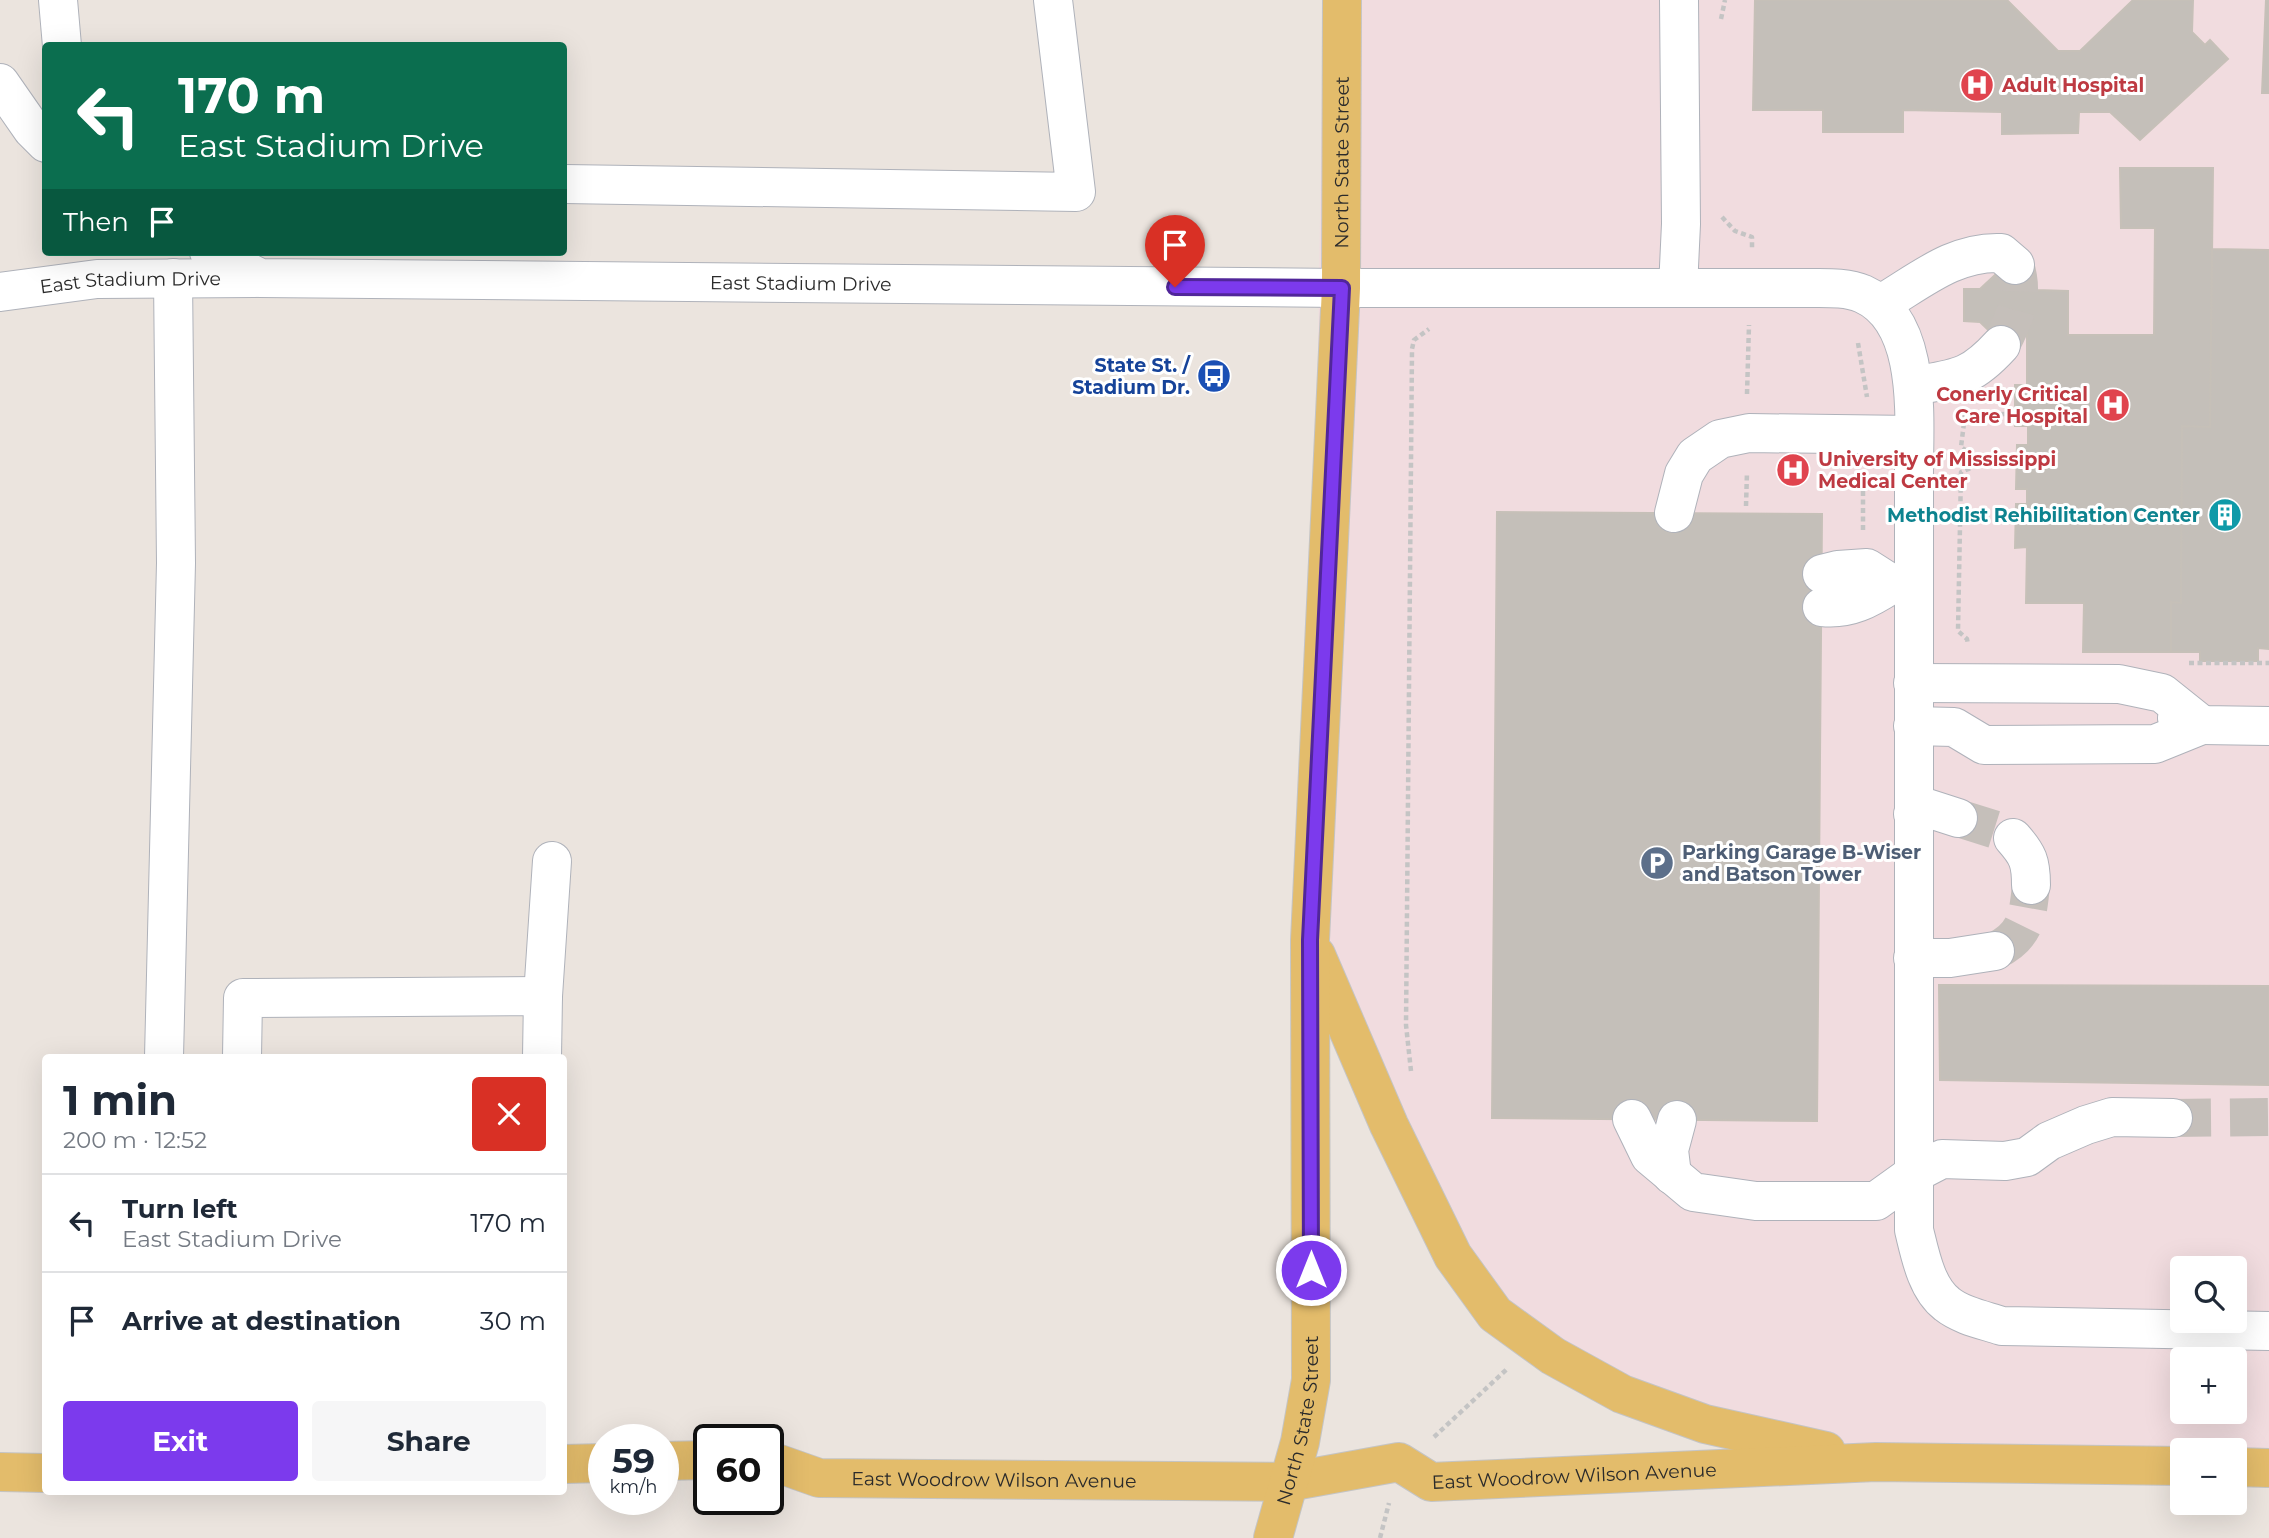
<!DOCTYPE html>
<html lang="en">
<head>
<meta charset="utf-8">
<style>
	:root { --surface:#fff; --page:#f6f6f7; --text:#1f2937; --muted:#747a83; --line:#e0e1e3; --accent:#7c3aed }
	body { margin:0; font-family:Montserrat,sans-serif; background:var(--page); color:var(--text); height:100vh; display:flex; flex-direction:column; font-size:26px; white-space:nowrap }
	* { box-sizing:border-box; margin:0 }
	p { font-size:23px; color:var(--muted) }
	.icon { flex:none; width:38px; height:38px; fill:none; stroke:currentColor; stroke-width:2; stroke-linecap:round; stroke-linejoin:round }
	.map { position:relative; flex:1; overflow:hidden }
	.drawer { position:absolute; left:42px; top:1054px; width:525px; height:441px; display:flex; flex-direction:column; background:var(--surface); border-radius:7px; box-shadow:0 7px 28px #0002 }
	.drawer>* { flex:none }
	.top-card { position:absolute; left:42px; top:42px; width:525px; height:214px; border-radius:7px; box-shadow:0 7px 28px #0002; background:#0b6e4f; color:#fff; overflow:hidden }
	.tools { position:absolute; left:2170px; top:1256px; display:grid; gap:14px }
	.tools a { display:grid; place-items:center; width:77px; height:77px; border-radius:7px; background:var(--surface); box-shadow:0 7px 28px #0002; font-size:35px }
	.speed { position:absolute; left:588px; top:1424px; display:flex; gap:14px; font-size:35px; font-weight:700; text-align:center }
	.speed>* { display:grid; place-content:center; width:91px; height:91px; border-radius:50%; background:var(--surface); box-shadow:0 7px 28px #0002; line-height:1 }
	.speed small { font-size:18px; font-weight:400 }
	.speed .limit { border:4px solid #111; border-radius:10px; background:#fff; color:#111 }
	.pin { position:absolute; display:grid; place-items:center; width:60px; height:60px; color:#fff; margin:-72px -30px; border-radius:50% 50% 50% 0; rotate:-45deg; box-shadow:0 0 7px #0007 }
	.pin .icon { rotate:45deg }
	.me { position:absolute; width:77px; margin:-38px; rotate:0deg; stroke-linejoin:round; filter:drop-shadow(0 0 5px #0008) }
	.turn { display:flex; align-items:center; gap:24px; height:147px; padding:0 21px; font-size:32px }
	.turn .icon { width:91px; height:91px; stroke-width:2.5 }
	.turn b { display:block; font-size:49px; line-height:60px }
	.then { display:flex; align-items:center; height:66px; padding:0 21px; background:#0003; gap:14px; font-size:26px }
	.round { display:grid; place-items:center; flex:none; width:74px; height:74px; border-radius:7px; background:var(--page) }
	.head { display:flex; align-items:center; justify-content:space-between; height:119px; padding:0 21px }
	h1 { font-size:42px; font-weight:700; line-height:52px }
	.button { display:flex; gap:14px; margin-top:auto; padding:14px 21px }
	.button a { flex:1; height:80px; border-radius:7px; background:var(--accent); color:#fff; font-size:28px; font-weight:700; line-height:80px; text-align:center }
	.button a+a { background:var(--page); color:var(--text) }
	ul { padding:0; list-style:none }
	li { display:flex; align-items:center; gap:21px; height:98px; padding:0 21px; border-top:2px solid var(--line) }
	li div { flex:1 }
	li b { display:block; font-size:26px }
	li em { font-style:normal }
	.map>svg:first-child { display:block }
	.medical { fill:#f1dcdf; fill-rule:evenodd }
	.building { fill:#c4bfb9; stroke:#c6c0b8; stroke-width:2 }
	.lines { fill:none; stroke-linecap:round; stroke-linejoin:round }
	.minor-tunnel { stroke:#c5bfba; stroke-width:38; stroke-dasharray:38 19; stroke-linecap:butt }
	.minor-casing { stroke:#afb2ba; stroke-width:40 }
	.major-casing { stroke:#c4c4c4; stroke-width:40 }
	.path { stroke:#c4c4c4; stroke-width:4.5; stroke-dasharray:5 3.5; stroke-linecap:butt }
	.minor { stroke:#fff; stroke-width:38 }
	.major { stroke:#e3bc6b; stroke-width:38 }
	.route-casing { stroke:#51269a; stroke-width:18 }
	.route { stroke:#7c3aed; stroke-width:12 }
	.labels { text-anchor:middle; stroke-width:6; stroke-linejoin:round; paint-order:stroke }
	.health-label { font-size:19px; font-weight:bold; fill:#be3a42; stroke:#fff; text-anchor:start }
	.street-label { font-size:19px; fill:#2b2b2b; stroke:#fff }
	.transit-label { font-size:19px; font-weight:bold; fill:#164399; stroke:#fff; text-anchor:end }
	.culture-label { font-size:19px; font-weight:bold; fill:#0d838f; stroke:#fff; text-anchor:end }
	.service-label { font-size:19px; font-weight:bold; fill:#4e5e75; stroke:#fff; text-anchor:start }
</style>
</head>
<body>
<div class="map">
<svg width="2269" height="1538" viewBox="0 0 2269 1538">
	<rect width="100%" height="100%" fill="#ebe4de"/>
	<!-- medical -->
	<path class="medical" d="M1323,0H2269V1465L2235,1451H2182L1876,1462L1705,1424L1507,1323L1310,940ZM2182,1269H2235V1321H2182ZM2182,1360H2235V1412H2182Z"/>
	<!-- building -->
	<path class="building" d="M1755,0H2007L2058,51H2080L2133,0H2193L2192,32L2205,45L2210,40L2228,59L2140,140L2110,112H2079L2078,133L2002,134V112L1903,110V132H1823V110H1753Z
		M2266,0H2269V93H2262Z
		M2120,168H2213L2210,427L2182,426L2181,603L2171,602V652H2083L2084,603H2026L2027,547L2015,548L2016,504H2027V489H2016L2017,445H2028V426H2015V385H2027V334L2009,350L1980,322L1964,321V289H1980L2010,261L2036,290L2068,291V335H2154L2155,228H2121Z
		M2212,249L2269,250V649L2258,648V661H2200V652H2171V602L2181,603L2182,426L2210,427Z
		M1497,512L1822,514L1817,1121L1492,1118Z
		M1939,985L2269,986V1085L1940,1080Z"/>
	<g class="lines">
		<!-- minor-tunnel -->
		<path class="minor-tunnel" d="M2001,345C2015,318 2025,295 2015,265
			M1958,818L1996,830L2013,838
			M1995,951C2026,936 2028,916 2031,885
			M2173,1118L2269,1117"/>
		<!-- minor casing -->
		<g class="minor-casing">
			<g id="minor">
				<path d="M58,0L62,46"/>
				<path d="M0,83L32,129L46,143"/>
				<path d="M564,184L1076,192L1053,0"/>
				<path id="s1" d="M209,252L260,278L1341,288H1809C1827,288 1847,287 1863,294C1926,322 1913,427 1914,483V1230C1920,1254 1926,1288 1947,1304C1962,1316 1984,1320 2002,1326L2269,1331"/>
				<path d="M1678,288L1681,224L1679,0"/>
				<path id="s2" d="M0,292L97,279L255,278"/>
				<path d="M1881,304C1920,281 1954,251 2001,253L2015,265"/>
				<path d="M1913,386C1957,378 1970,379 2001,345"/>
				<path d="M1674,513L1684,474L1695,456L1720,439L1749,433L1913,435"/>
				<path d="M1822,574L1838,570L1867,568L1892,584L1913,583"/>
				<path d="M1822,607C1849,610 1869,599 1892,584"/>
				<path d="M1913,683L2119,684L2162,693L2202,725L2155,744L1984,745L1954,727L1913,726"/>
				<path d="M2177,718L2202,725L2269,726"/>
				<path d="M1913,814L1927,808L1958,818"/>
				<path d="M2013,838C2028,855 2031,862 2031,885"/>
				<path d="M1913,958H1950L1995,951"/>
				<path d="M543,996L552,861"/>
				<path d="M164,1057L176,563L173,278"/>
				<path d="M242,1057L243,998L543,996L542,1057"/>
				<path d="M1632,1119L1650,1156L1693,1192L1756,1201H1876L1915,1173L1942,1159L2005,1161L2027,1157L2049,1141L2086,1125L2112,1117L2173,1118"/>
				<path d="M1672,1175L1669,1150L1677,1120"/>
			</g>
		</g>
		<!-- major casing -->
		<g class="major-casing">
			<g id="major">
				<path d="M1316,955L1389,1125L1453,1256L1495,1314L1553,1356L1622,1394L1705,1424L1826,1451"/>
				<path id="s3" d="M768,1460L819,1478L1288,1482L1399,1462L1431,1482L1876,1462L2182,1466"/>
				<path d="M663,1461L709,1460"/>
				<path d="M564,1464L604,1463"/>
				<path d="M2235,1467L2269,1468"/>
				<path d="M0,1472L46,1473"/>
				<path id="s4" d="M1273,1538L1300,1442L1311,1380L1310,940L1341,288L1342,0"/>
			</g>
		</g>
		<!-- path -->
		<path class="path" d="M1721,19L1725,0
			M1722,217L1735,231L1752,237V250
			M1858,343L1867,397
			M1747,394L1749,325
			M1965,415L1961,447L1971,454V468L1961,472L1958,631L1967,639L1968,645
			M1974,415L2007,414
			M1746,506L1747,472
			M1863,530V472
			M2189,663H2269
			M1411,1071L1406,1025L1412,349L1414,340L1429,329
			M1434,1437L1507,1369
			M1380,1538L1389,1503"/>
		<!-- minor -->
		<use href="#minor" class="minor"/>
		<!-- major -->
		<use href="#major" class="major"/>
	</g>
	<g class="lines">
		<!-- route casing -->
		<g class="route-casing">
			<path id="route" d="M1175,287L1342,288L1310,940L1311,1270"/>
		</g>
		<!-- route -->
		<use href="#route" class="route"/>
	</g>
	<!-- icons -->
	<defs>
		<g id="hospital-disc" transform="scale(1.75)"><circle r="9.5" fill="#e0444e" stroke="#fff"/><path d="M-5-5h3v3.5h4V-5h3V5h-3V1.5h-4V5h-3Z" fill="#fff"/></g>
		<g id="bus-disc" transform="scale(1.75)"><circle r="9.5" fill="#1a4fb4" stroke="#fff"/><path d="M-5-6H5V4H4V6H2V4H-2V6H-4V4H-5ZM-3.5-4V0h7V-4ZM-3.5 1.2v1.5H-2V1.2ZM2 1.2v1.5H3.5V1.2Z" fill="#fff"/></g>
		<g id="building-disc" transform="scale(1.75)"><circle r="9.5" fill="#0f9aa8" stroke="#fff"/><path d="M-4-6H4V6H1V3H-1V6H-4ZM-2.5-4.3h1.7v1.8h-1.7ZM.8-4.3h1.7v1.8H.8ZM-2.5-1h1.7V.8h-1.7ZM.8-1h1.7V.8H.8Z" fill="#fff"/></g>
		<g id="parking-disc" transform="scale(1.75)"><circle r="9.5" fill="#5c6f8a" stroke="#fff"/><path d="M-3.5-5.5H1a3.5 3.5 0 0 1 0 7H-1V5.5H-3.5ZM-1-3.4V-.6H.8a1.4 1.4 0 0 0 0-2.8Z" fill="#fff"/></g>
	</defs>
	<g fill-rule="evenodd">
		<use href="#hospital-disc" x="1977" y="85"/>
		<use href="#bus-disc" x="1214" y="376"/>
		<use href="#hospital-disc" x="2113" y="405"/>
		<use href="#hospital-disc" x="1793" y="470"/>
		<use href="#building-disc" x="2225" y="515"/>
		<use href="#parking-disc" x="1657" y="863"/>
	</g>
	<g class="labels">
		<!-- health labels -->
		<g class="health-label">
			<text x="2002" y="92">Adult Hospital</text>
			<text x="2088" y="401" text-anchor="end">Conerly Critical<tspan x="2088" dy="22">Care Hospital</tspan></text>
			<text x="1818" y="466">University of Mississippi<tspan x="1818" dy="22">Medical Center</tspan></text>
		</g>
		<!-- street labels -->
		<g class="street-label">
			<text dy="7" stroke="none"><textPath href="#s4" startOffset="1381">North State Street</textPath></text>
			<text dy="7" stroke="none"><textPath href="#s2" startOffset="131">East Stadium Drive</textPath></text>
			<text dy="7" stroke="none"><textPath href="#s1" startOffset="598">East Stadium Drive</textPath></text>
			<text dy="7" stroke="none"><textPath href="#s4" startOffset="121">North State Street</textPath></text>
			<text dy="7" stroke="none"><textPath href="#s3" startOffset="817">East Woodrow Wilson Avenue</textPath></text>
			<text dy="7" stroke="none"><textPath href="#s3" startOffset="229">East Woodrow Wilson Avenue</textPath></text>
		</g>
		<!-- transit labels -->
		<g class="transit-label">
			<text x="1190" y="372">State St. /<tspan x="1190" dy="22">Stadium Dr.</tspan></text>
		</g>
		<!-- culture labels -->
		<g class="culture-label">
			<text x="2200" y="522">Methodist Rehibilitation Center</text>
		</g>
		<!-- service labels -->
		<g class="service-label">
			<text x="1682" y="859">Parking Garage B-Wiser<tspan x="1682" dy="22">and Batson Tower</tspan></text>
		</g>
	</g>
</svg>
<div class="tools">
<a><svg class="icon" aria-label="search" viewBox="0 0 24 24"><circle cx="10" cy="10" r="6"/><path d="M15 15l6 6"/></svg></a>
<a>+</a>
<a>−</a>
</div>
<div class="speed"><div>59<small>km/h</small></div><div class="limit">60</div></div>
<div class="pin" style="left:1175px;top:287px;background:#d93025"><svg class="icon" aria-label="arrive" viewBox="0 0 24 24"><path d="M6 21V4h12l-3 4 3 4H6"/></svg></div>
<svg class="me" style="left:1311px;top:1270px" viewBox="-20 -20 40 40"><circle r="17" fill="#7c3aed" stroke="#fff" stroke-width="3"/><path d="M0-11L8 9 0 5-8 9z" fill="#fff"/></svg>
<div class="top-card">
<div class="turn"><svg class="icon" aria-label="left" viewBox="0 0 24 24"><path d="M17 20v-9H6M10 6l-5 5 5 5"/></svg><div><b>170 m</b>East Stadium Drive</div></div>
<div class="then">Then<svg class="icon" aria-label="arrive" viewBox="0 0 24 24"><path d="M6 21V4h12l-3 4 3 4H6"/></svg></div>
</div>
<section class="drawer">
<div class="head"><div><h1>1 min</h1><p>200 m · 12:52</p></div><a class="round" style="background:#d93025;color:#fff"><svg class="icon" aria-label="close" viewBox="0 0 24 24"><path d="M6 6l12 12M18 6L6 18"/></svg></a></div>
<ul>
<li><svg class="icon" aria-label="left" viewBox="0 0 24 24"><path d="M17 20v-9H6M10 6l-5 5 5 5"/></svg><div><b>Turn left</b><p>East Stadium Drive</p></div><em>170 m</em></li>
<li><svg class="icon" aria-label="arrive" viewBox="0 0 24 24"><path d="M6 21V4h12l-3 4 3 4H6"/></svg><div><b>Arrive at destination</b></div><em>30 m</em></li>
</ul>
<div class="button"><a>Exit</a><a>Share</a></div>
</section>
</div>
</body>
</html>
